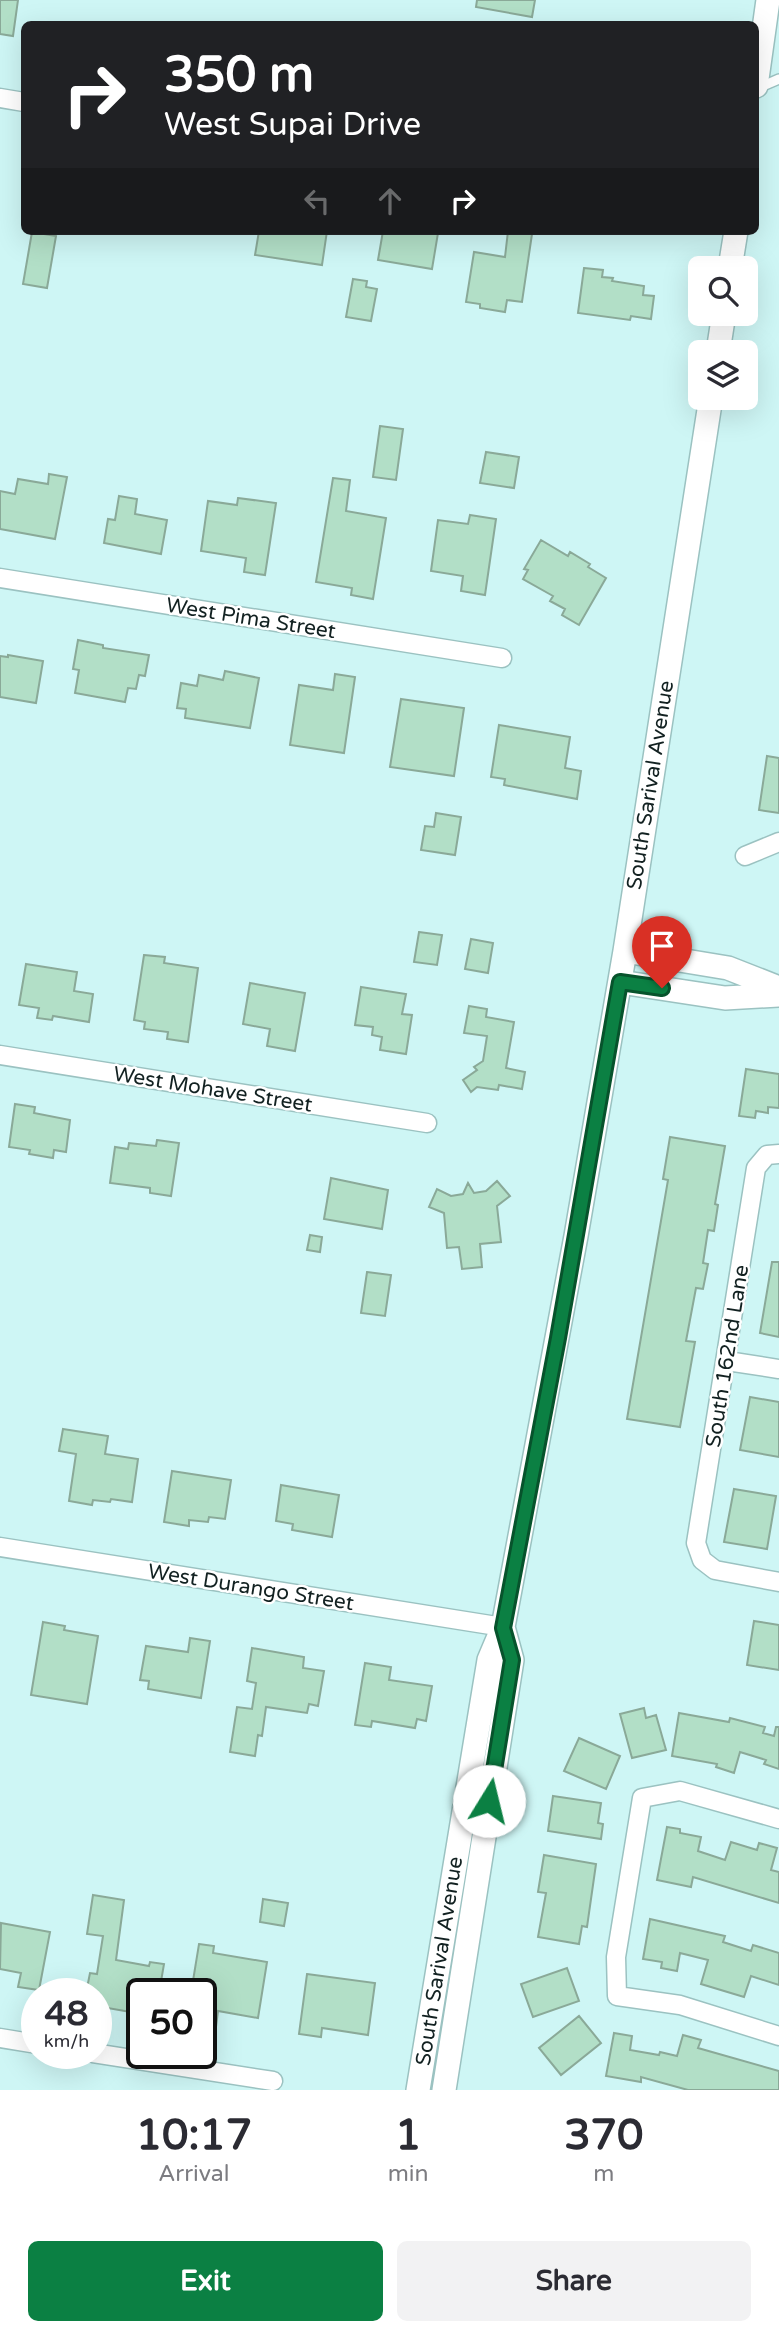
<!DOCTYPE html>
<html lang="en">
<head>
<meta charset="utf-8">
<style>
	:root { --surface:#fff; --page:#f2f2f3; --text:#2b2b33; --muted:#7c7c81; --accent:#0b8043 }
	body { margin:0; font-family:"Varela Round",sans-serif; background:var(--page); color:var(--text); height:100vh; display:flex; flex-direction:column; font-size:26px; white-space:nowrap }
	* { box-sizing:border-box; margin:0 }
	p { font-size:23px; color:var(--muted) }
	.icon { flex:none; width:38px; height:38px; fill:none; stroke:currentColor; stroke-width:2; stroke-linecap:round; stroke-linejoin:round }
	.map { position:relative; height:2090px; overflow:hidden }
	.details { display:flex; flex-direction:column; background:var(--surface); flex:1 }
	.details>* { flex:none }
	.top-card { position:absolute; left:21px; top:21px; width:738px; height:214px; border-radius:10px; box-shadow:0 7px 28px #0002; background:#202124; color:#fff; overflow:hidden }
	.controls { position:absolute; left:688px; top:256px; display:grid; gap:14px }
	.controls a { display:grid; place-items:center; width:70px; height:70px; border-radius:10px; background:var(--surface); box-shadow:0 7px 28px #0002; font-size:35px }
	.speed { position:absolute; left:21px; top:1978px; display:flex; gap:14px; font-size:35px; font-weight:700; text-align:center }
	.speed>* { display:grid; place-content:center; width:91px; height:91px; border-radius:50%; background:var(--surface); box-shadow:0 7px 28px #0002; line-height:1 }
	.speed small { font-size:18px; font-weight:400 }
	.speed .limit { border:4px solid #111; border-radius:10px; background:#fff; color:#111 }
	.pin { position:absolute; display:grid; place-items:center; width:60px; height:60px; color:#fff; margin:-72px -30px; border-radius:50% 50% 50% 0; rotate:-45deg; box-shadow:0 0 7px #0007 }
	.pin .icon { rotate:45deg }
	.me { position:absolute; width:77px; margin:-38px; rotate:9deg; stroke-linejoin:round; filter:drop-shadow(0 0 5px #0008) }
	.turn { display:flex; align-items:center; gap:24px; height:147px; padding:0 28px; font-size:32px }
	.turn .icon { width:91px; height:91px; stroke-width:2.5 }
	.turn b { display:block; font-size:49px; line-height:60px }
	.lanes { display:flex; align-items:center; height:66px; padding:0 28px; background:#0003; justify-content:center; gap:35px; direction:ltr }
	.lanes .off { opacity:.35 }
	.eta { display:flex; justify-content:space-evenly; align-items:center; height:119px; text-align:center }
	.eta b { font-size:42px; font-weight:700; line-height:49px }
	.button { display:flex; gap:14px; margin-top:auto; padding:14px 28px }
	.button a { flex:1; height:80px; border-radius:10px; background:var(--accent); color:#fff; font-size:28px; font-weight:700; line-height:80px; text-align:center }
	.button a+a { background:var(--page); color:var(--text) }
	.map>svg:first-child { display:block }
	.building { fill:#b2dfc7; stroke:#8aa998; stroke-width:2 }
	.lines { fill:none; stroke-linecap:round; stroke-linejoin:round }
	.lane-casing { stroke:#9bc2c1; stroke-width:12 }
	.street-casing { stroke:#9bc2c1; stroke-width:21 }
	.secondary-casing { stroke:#9bc2c1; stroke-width:26 }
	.lane { stroke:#fff; stroke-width:9 }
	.street { stroke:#fff; stroke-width:18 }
	.secondary { stroke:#fff; stroke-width:23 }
	.route-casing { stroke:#07532c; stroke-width:18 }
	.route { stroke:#0b8043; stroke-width:12 }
	.labels { text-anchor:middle; stroke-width:5; stroke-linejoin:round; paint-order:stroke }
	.street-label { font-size:21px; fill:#122121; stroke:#fff }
</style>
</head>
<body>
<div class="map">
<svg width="779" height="2090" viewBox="0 0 779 2090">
	<rect width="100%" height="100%" fill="#cef6f5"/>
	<!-- building -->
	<path class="building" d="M0,0H18L13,36L0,34Z
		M477,0H535L532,17L476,7Z
		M259,231H327L322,265L255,255Z
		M383,231L438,233L432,269L378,260Z
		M508,231L532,234L522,302L507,300L505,312L480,308V304L466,302L474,252L505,257Z
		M32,232L56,236L47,288L23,284Z
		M584,268L603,270L602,277L613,278L612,281L644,286L643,295L654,296L651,319L631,316L630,320L578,313Z
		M353,279L367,281L366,287L377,289L371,321L346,317Z
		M380,426L403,429L396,480L373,477Z
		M486,452L519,457L514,488L480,483Z
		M49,474L67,477L55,539L0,529V491L15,494L18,479L48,484Z
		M333,478L350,480L346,511L386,518L373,599L351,595L352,588L316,582Z
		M119,496L137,499L135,514L167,520L161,554L104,543L108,519L115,520Z
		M238,498L276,503L265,575L244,572L246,558L201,551L208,501L237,505Z
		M470,515L496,519L485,595L461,591L463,576L431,571L438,520L468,524Z
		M541,540L568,556L570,552L590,564L588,567L606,578L579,625L562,615L565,609L550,601L553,596L523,579L528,570L524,569Z
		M78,640L103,645V648L149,655L145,676L139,675L136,689L128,688L125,702L75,693L79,670L73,669Z
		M8,655L43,661L36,703L0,697V656L8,657Z
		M225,671L259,678L250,728L185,718L186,709L177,708L181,683L197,686L199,675L223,680Z
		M335,674L355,677L344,753L290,745L299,685L333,690Z
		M401,699L464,708L454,776L390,767Z
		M499,725L570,737L565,768L581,771L577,799L504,785L505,779L491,777Z
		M767,756L779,758V813L759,810Z
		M436,813L461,817L455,855L421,850L425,826L434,827Z
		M419,932L442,935L437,965L414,962Z
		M471,939L493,943L488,973L465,969Z
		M144,955L165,957L164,963L198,968L188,1042L167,1039L168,1032L144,1029L145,1022L134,1020Z
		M26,964L77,972L74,991L93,994L89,1022L53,1016L52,1020L37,1018L39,1008L19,1005Z
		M250,983L305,993L295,1051L267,1046L270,1029L243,1024Z
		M361,987L406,994L402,1014L412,1015L406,1054L380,1050L382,1037L372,1035L373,1027L355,1025Z
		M469,1006L487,1009L486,1017L514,1022L506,1068L525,1072L522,1089L499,1085L498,1090L477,1087L471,1092L463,1080L477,1070L474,1067L483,1061L487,1036L464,1033Z
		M746,1069L779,1074V1108L768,1107V1113L756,1111L755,1118L739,1116Z
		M15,1104L35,1107L34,1113L70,1120L66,1152L54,1150L53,1158L29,1154L30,1150L9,1147Z
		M670,1137L725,1146L715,1204L718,1205L714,1231L708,1230L703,1263L708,1264L703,1289L696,1288L686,1341L695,1342L680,1427L627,1419L668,1180L663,1179Z
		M157,1140L179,1143L171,1196L150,1193V1188L110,1183L115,1147L128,1149L129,1143L156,1146Z
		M331,1178L388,1190L382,1229L324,1219Z
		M497,1181L510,1196L497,1206L501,1242L480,1244L482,1267L462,1269L459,1247L447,1248L444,1213L429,1207L437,1189L451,1196L463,1194L468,1183L474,1193L486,1191Z
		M310,1235L322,1237L320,1252L307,1250Z
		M772,1262H779V1337L760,1333Z
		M367,1272L391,1275L385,1316L361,1313Z
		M750,1397L779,1402V1457L740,1450Z
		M63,1429L108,1436L105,1454L138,1459L132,1502L111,1499L110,1502L93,1500L92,1505L69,1501L76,1454L59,1451Z
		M172,1471L231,1480L225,1519L209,1517L208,1522L189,1520V1526L164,1522Z
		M281,1485L339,1495L332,1537L292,1530L293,1524L276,1521Z
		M734,1489L776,1496L767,1549L724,1542Z
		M754,1621L779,1625V1670L747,1665Z
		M43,1622L65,1626L64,1630L98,1636L87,1704L31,1695Z
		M190,1638L210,1641L201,1698L148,1689L149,1681L140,1680L146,1646L188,1652Z
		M252,1648L304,1657L303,1668L324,1671L318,1706L309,1704L307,1713L266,1707L262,1736L258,1735L255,1756L230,1752L237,1707L252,1709L256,1683L247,1681Z
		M365,1663L391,1667L389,1680L432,1686L426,1721L417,1719L415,1728L372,1721L371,1727L355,1725Z
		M644,1708L646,1718L656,1715L666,1750L632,1758L620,1714Z
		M679,1713L729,1722L730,1718L765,1727L763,1733L774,1736L776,1727H779V1769L764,1764L766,1760L740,1752L734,1773L716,1767L717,1764L672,1756Z
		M579,1738L620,1756L606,1789L564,1771Z
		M553,1796L601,1803L598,1823L603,1824L601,1839L548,1831Z
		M667,1827L680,1829V1833L701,1837L698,1851L725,1860L731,1842L757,1850L759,1843L777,1848L771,1870L779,1872V1903L693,1877L691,1887L657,1880Z
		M544,1855L596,1864L587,1927L582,1926L579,1944L538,1937L546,1893L538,1892Z
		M93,1895L124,1900L116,1960L149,1966L150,1962L164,1964L159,1993H142V2014L96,2006V1993H86L90,1973L97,1974L103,1936L87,1934Z
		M263,1899L288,1903L284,1926L260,1922Z
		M650,1919L725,1936L723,1942L751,1951L753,1945L779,1953V1985L751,1976L744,1997L701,1984L708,1960L680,1953L677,1971L661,1968L662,1962L643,1959Z
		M1,1923L50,1932L39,1990L18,1987L21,1973L0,1969Z
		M199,1944L214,1946L213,1953L267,1962L258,2018L218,2011L216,2027L201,2025L204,2002H201V1993H191Z
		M567,1968L579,2001L533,2017L521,1984Z
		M307,1974L375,1983L368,2035L322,2028L321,2037L299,2034Z
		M579,2016L601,2043L561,2075L539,2048Z
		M614,2033L632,2036L630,2050L659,2055L660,2052L677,2056L683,2035L701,2040L698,2048L779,2071V2090H688L641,2077V2082L606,2076Z"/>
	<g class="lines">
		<!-- lane casing -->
		<g class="lane-casing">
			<path id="lane" d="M758,88L779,79"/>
		</g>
		<!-- street casing -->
		<g class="street-casing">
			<path id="street" d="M0,98L24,102
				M0,578L502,658
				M745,856L779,842
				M0,1055L427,1123
				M779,1154L767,1155L756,1168L696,1543L702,1560L715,1570L779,1582
				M727,1361L779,1369
				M0,1547L503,1627
				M779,1819L680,1791L642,1798L616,1957L617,1996L680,2005L779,2036
				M0,2038L37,2044
				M93,2053L273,2081"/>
		</g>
		<!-- secondary casing -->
		<g class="secondary-casing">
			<path id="secondary" d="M756,86L768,0
				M730,268L736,231
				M718,352L724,313
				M625,951L728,968L779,988
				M620,982L725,998L779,995
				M418,2090L489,1660L503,1627L576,1236L625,951L711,397
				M444,2090L512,1660L503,1627"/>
		</g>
		<!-- lane -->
		<use href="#lane" class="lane"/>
		<!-- street -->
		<use href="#street" class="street"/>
		<!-- secondary -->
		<use href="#secondary" class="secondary"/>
	</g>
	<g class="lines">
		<!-- route casing -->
		<g class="route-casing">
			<path id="route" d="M489,1801L512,1660L503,1628L558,1338L620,982L662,988"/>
		</g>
		<!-- route -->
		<use href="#route" class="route"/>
	</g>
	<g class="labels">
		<!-- street labels -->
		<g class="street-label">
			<text transform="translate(251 618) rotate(9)" y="7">West Pima Street</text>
			<text transform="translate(650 785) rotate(-81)" y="7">South Sarival Avenue</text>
			<text transform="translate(213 1089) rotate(9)" y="7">West Mohave Street</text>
			<text transform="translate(727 1356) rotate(-81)" y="7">South 162nd Lane</text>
			<text transform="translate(251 1587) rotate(9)" y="7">West Durango Street</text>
			<text transform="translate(439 1961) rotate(-81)" y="7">South Sarival Avenue</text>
		</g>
	</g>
</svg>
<div class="controls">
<a><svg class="icon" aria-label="search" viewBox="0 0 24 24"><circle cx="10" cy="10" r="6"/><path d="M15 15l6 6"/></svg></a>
<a><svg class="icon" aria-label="layers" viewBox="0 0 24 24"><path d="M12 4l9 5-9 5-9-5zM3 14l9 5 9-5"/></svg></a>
</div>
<div class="speed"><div>48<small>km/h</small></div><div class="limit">50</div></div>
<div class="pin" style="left:662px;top:988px;background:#d93025"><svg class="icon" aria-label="arrive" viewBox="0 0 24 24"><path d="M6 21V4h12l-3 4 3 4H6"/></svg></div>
<svg class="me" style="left:489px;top:1801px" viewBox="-20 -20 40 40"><circle r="19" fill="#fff"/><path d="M0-13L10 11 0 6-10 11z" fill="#0b8043"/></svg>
<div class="top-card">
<div class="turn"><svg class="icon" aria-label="right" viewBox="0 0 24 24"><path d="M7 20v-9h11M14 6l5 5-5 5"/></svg><div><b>350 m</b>West Supai Drive</div></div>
<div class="lanes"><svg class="icon off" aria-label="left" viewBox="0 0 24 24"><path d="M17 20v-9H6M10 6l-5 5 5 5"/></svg><svg class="icon off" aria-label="ahead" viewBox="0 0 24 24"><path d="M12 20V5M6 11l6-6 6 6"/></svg><svg class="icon" aria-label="right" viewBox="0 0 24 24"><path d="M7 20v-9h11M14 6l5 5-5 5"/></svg></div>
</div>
</div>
<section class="details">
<div class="eta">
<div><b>10:17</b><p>Arrival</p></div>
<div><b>1</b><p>min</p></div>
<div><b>370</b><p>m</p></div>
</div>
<div class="button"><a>Exit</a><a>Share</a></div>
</section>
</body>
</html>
